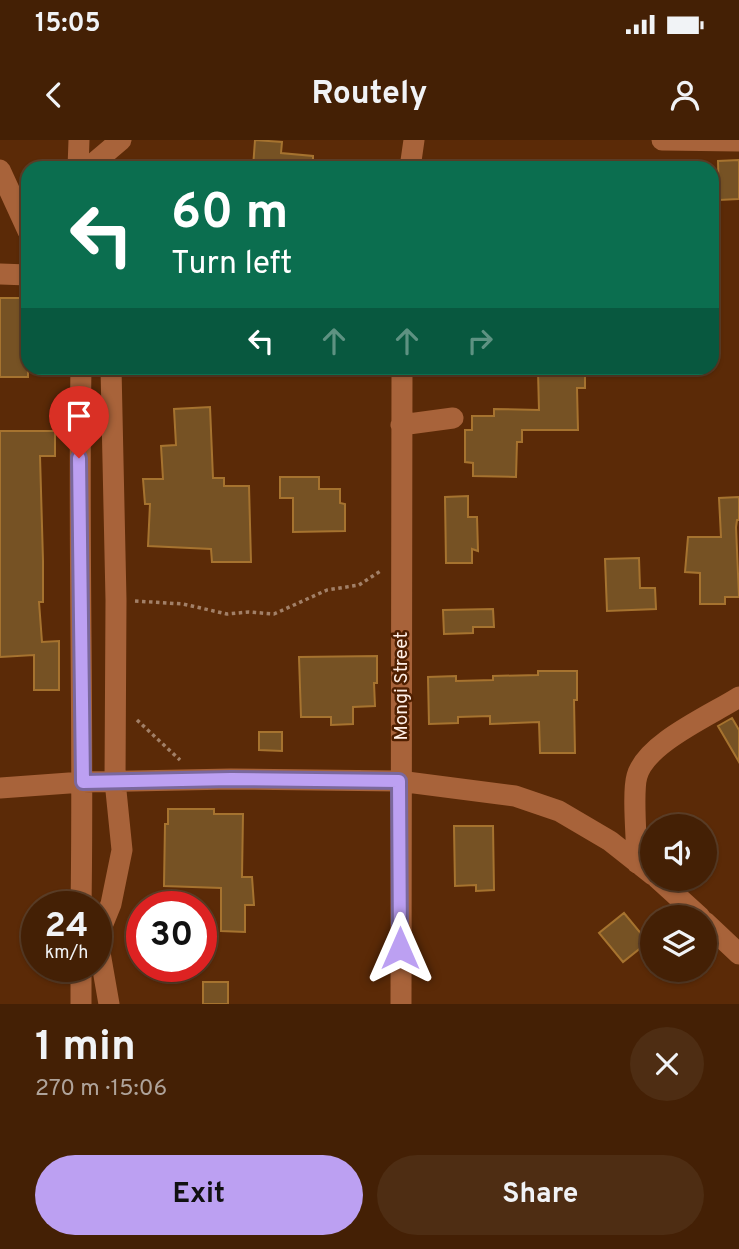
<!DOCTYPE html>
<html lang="en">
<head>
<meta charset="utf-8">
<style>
	:root { --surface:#442005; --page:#4e2d13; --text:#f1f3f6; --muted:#afa39a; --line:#5c3e27; --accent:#bca0f2 }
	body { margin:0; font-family:Overpass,sans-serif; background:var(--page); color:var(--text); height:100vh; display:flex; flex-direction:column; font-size:26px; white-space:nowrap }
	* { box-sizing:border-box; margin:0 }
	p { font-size:23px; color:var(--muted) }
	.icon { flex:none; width:38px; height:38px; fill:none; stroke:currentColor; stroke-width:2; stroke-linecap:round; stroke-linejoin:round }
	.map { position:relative; height:864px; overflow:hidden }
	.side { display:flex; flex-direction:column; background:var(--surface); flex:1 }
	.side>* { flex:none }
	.guide { position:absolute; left:21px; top:21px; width:698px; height:214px; border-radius:21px; box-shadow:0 2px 5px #0004,0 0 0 2px var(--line); background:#0b6e4f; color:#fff; overflow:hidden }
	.tools { position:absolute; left:640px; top:674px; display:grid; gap:14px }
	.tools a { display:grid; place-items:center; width:77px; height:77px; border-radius:50%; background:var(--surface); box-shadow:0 2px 5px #0004,0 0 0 2px var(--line); font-size:35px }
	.speed { position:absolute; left:21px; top:751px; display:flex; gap:14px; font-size:35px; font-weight:700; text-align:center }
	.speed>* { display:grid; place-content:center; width:91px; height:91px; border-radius:50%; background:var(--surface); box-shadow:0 2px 5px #0004,0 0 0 2px var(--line); line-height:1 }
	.speed small { font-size:18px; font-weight:400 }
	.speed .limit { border:10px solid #d22; background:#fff; color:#111 }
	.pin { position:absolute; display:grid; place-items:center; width:60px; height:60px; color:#fff; margin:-72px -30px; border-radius:50% 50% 50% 0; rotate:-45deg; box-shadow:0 0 7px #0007 }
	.pin .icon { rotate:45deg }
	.me { position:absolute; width:77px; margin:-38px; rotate:0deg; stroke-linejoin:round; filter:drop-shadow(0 0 5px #0008) }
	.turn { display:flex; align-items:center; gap:24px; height:147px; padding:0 35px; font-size:32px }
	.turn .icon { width:91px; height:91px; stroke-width:2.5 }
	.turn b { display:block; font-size:49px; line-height:60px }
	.lanes { display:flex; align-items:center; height:66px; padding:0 35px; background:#0003; justify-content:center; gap:35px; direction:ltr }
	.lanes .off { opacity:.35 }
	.round { display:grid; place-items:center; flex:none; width:74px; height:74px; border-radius:37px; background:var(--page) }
	.headline { display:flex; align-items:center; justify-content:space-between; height:119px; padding:0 35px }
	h1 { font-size:42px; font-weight:700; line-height:52px }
	.primary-button { display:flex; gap:14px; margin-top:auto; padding:14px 35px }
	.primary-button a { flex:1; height:80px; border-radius:42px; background:var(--accent); color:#111; font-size:28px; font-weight:700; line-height:80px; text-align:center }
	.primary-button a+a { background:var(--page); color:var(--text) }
	.status { display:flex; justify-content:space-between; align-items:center; height:49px; padding:0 35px; background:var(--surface); direction:ltr }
	.status svg { height:19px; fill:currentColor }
	header { display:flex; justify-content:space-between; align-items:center; height:91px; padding:0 35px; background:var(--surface); font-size:32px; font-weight:700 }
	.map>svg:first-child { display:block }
	.building { fill:#765224; stroke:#a6732f; stroke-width:2 }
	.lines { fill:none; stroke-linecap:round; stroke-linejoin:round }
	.path { stroke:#a28068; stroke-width:3.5; stroke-dasharray:3.5 3.5; stroke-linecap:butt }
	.minor { stroke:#a8633a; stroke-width:21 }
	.route-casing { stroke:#7a689d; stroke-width:18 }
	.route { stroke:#bca0f2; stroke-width:12 }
	.labels { text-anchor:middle; stroke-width:5; stroke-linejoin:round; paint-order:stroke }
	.street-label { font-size:19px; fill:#ffefe6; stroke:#4f1f00 }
</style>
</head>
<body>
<div class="status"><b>15:05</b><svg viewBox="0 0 49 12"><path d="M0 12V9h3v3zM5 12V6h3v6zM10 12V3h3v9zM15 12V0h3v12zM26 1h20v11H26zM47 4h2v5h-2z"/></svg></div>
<header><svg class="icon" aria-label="back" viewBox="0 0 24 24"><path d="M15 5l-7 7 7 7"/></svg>Routely<svg class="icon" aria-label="person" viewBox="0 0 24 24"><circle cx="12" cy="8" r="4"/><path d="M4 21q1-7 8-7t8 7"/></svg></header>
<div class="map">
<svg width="739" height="864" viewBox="0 0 739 864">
	<rect width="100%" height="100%" fill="#5b2a07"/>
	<!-- building -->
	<path class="building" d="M255,0L282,2L281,13L313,16V28H253Z
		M739,20V59L719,60L718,21Z
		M0,158H28V237H0Z
		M585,230V248H577L578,290H522V302H517L516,337L473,336V323L465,322V290H472V276H494V269L539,270L538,231Z
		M210,267L213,338H224V346H249L251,422H212L211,409L148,406L150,364H145L143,339H163L161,306L176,305L174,269Z
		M0,291H55V316H40L43,421V462H39L42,502L59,501V550H34V515L0,517Z
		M280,337H319V349H340V363L345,364V391L293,392V358H280Z
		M468,356V377H477L478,411L472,409V423H446L445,357Z
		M739,357V380H737L736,387L739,457H725V464H700V433L685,432L688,397H721L719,358Z
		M639,418L640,448H655L656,469L607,471L605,419Z
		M493,469L494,487H473V493L444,494L443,470Z
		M377,516V543H374L375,566L353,567V584L331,585V577H301L299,517Z
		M538,531H577V560H574L575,613H540L539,582L490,584V576L458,577V583L429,584L428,537L456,536V541L493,540V536L538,535Z
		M732,578L739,590V622L718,586Z
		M259,592H282V611L259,610Z
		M168,669H214V674H243L242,737H252L254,765H245V792L221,791V748L164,746L165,684H168Z
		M454,686H493L494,750L476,751V745L455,746Z
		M624,773L648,802L623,822L599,793Z
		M203,842H228V864H203Z"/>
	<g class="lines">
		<!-- path -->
		<path class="path" d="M135,461L183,464L227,474L249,472L274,474L327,450L359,445L382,430
			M137,580L180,620"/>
		<!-- minor -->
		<path class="minor" d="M662,0L739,1
			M78,28L79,0
			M88,28L121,0
			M410,28L414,0
			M0,30L28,91
			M0,134L28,135
			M81,228C78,407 84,587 81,766
			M401,285L453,278
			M0,648L83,642L231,639L399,641L515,656L559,671L610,701L653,735
			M637,723C637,702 632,653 637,636C646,603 711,575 739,557
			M657,738L700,777
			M705,782L739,814
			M81,826V864
			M109,864L99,807L100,791L111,764L122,710L115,641L116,460L111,228
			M401,864L402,228"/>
	</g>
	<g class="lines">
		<!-- route casing -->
		<g class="route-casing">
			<path id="route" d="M79,318L83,642L231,639L399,641L400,808"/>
		</g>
		<!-- route -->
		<use href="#route" class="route"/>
	</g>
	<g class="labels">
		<!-- street labels -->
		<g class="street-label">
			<text transform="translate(400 546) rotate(-90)" y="7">Mongi Street</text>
		</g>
	</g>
</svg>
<div class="tools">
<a><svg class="icon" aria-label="sound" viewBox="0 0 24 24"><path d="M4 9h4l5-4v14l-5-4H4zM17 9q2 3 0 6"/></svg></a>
<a><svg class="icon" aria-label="layers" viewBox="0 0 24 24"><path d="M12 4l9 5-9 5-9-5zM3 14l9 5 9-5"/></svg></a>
</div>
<div class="speed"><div>24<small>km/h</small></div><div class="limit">30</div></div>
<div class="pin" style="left:79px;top:318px;background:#d93025"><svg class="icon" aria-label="arrive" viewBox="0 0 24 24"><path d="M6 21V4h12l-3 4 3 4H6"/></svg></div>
<svg class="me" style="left:400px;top:808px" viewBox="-20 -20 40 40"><path d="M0-17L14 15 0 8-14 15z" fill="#bca0f2" stroke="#fff" stroke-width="4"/></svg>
<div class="guide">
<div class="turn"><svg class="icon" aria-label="left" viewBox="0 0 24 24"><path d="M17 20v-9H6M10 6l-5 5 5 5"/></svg><div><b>60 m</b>Turn left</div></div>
<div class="lanes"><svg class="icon" aria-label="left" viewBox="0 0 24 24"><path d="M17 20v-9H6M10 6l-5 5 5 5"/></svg><svg class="icon off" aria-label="ahead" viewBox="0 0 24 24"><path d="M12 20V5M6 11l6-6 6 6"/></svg><svg class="icon off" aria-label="ahead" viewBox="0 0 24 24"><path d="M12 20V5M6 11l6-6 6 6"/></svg><svg class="icon off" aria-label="right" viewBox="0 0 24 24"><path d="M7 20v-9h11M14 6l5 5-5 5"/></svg></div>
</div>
</div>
<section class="side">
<div class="headline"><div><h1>1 min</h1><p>270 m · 15:06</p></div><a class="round"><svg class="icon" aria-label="close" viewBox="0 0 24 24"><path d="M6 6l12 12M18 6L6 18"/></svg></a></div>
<div class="primary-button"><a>Exit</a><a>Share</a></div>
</section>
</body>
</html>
